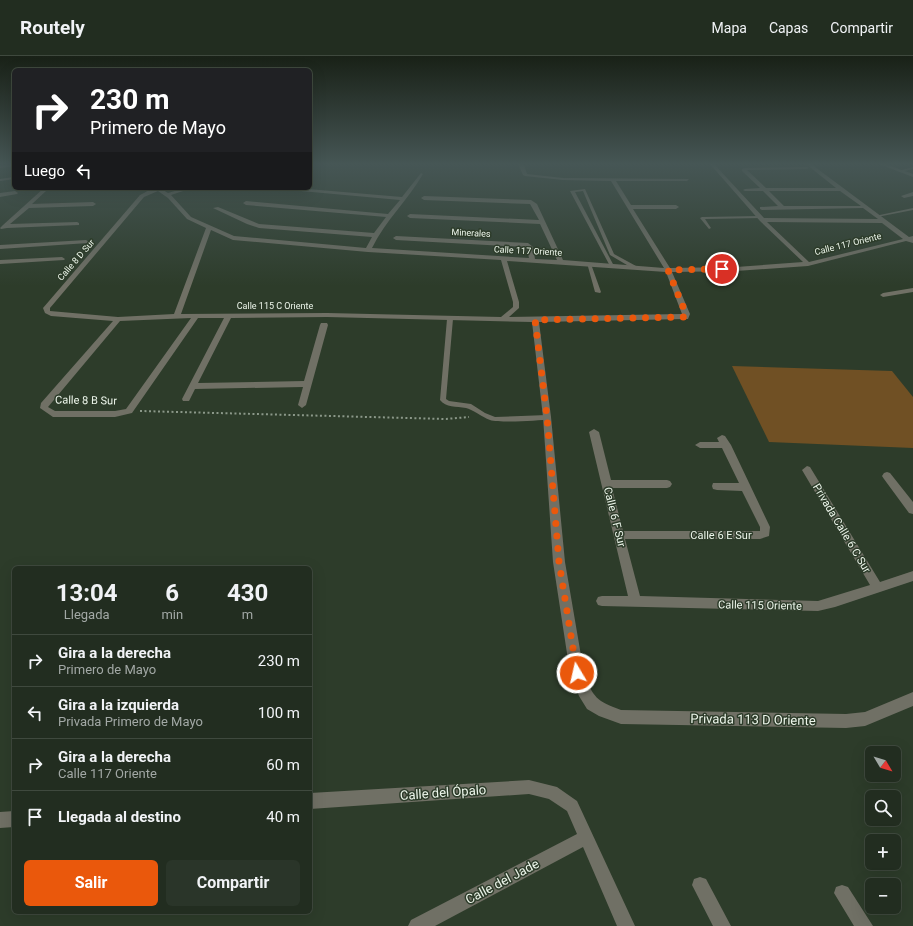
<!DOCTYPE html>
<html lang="es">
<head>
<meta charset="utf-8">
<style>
	:root { --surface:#222d20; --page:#2a3529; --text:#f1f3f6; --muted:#a2a8a5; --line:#3f493e; --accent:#ea580c }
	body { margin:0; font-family:Roboto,sans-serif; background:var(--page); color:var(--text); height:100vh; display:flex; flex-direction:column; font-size:15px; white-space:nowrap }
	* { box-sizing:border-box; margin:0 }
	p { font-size:13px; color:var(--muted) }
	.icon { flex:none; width:22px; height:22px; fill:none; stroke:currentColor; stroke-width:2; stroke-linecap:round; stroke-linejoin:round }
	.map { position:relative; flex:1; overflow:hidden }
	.sheet { position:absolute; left:12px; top:510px; width:300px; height:348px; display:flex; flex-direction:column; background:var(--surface); border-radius:6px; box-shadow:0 4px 16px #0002,0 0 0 1px var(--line) }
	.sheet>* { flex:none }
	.banner { position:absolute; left:12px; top:12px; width:300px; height:122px; border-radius:6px; box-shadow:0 4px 16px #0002,0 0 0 1px var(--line); background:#202124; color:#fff; overflow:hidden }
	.needle { width:26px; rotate:128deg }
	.buttons { position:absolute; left:865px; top:690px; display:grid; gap:8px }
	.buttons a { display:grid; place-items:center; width:36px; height:36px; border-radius:6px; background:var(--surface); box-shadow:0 4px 16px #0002,0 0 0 1px var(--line); font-size:20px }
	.pin { position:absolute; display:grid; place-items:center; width:34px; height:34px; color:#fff; margin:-17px; border:2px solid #fff; border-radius:50%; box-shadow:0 1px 4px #0007 }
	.me { position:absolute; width:44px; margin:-22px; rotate:351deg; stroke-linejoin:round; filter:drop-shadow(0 0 3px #0008) }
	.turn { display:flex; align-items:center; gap:14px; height:84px; padding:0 12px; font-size:18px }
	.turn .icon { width:52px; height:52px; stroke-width:2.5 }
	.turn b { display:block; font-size:28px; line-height:34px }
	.then { display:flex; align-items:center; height:38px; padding:0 12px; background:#0003; gap:8px; font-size:15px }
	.eta { display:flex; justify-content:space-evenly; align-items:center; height:68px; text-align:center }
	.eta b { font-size:24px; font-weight:700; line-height:28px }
	.action { display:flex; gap:8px; margin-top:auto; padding:8px 12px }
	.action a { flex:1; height:46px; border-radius:6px; background:var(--accent); color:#fff; font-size:16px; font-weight:700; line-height:46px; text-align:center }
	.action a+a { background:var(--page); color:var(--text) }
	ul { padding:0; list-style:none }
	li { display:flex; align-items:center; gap:12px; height:52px; padding:0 12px; border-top:1px solid var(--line) }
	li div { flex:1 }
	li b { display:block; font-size:15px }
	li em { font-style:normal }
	header { display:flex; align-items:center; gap:24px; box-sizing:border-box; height:56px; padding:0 20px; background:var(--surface); border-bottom:1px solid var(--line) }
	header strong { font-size:19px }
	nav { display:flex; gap:22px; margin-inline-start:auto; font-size:14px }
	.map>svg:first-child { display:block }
	.green { fill:#705024 }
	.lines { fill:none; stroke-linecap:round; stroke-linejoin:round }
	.path { stroke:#8b9889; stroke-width:2; stroke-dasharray:2 2.5; stroke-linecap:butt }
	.lane { fill:#707065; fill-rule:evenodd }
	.street { fill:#707065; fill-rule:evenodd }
	.route { stroke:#ea580c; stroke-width:7; stroke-dasharray:0 12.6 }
	.labels { text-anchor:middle; stroke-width:3; stroke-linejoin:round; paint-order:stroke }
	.far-street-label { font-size:9px; fill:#ecf5ea; stroke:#2d3c2a }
	.street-label { font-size:11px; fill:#ecf5ea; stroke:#2d3c2a }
	.near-street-label { font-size:13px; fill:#ecf5ea; stroke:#2d3c2a }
</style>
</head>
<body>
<header>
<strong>Routely</strong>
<nav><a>Mapa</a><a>Capas</a><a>Compartir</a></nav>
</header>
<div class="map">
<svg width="913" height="870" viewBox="0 0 913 870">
	<rect width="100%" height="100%" fill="#2d3c2a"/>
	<!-- green -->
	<path class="green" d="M732,310L892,315L913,341V392L769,386Z"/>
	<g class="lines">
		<!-- path -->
		<path class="path" d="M140,355L446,363L469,361"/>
		<!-- lane -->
		<path class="lane" d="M913,111V113L900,116L898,115Z
			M585,133L614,198L636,210V212H632L610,199L583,135L575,136L614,210L612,211L610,210L570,135Z
			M913,152V154L877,161L875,160Z
			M759,160L761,161V162L705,163L711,172L709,173L700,162L702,161Z
			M587,207L591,208L601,236L600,237L595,236Z
			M913,232V236L883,241L880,239L883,237Z
			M450,261L453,263L446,343L449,345L471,348L485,357L495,361L547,359L551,361L549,363C540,365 499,367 490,364C482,361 472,353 466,352C456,350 446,352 440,344L447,263Z"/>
		<!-- street -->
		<path class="street" d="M14,108V110L0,112V110Z
			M518,108L524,109L527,118L563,122L689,123L687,125H616L631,149H676L679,151L676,153H633L670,212L736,211L803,206L760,165L710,108H714L764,162L878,163L863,152L762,154L760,153V151L778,150L763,135H745L743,134L745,133L760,132L742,115V113L744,112L807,111L809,112L807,113L747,114L766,132H836L806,108H811L909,181L913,180V187L906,185L808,210L736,215L672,216L690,258L688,263H685L539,266L551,361L565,506L584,617C593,641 596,645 621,654L846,658L865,656L913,636V650L865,670L846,672L621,668L599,660L587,653L579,640L570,617L553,506L543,361L532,266L327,261L231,262L198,327L304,325L320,269L321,267H327L328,269L306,349L302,352L298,349L303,331L195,333L189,345H183L182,343L224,262H198L132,357L115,361H53L40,352L41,347L113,265L51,260L45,257L43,252L140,139C152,133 156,129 168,137L185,132H192L171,139L191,161L234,180L366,192L372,181L259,172L247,168L213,152L218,151L259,168L374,177L386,161L246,149L243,147L246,145L388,158L400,144L279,133L277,132H296L402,141L421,117L423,118C408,144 385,165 372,192L529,202L526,191L396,184L393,182L396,180L528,187L533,191L535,203L557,204L540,168L410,162L407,160L410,158L539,164L530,148L424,144L421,142L424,140L531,144L537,148L563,204L664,212L611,125L563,124L525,120L523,119ZM158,135L168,142L187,163L206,172L174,258L118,261L50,255V252L144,141ZM769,135H840L861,150H784ZM767,166L882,167L903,183L809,206ZM211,174L233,184L368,196L501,204L513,246V251L501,261L327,257L181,258ZM507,205L666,216L682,258L509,261L519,252V246ZM191,262L126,353L115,355H55L48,351L120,265Z
			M879,108H885L913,118V121Z
			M14,121V123L0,125V123Z
			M44,132H90L88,133L46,135L32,148L93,146L96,148L93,150L29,152L10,168L77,166L79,167V169L7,172L1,173L0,172L3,169Z
			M15,135L18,137L17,138L0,141V137Z
			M913,136V140L904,142L901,140Z
			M86,184L89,186L88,187L0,193V189Z
			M62,201L65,203L64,204L0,208V204Z
			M594,373L599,376L611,424H667L670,425L672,428L670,431L667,432H612L623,475H760V471L742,435L717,434L713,433L712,430L713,427H739L722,392H700L695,389L700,386H719L717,382L722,379L725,380L731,389L770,471L769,480L760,483H625L640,540L818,545L870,529L802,414L807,410L810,411L880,526L913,515V525L835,551L818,555L602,550L598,549L596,545L598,541L602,540H628L589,376Z
			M887,416L890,417L913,446V458L909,457L884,423L882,420L884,417Z
			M529,724L557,731L577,745L635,870H617L583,791L435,870H408L411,864L577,778L567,755L549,743L529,738L310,753V737Z
			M14,755V771L0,772V756Z
			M700,821L706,823L731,870H713L692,829L694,823Z
			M842,829L848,831L873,870H854L834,837L836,831Z"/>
	</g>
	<!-- sky -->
	<linearGradient id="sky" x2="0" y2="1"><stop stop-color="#192117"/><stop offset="0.47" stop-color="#465655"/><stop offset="1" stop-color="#465655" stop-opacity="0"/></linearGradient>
	<rect width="913" height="230" fill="url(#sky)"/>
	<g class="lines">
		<!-- route -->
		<path class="route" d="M577,617L559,506L547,361L535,264L684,261L686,258L668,214L722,213"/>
	</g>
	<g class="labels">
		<!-- far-street labels -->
		<g class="far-street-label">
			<text transform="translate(471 177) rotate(3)" y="3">Minerales</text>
			<text transform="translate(848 188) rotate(-14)" y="3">Calle 117 Oriente</text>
			<text transform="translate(528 195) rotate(3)" y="3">Calle 117 Oriente</text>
			<text transform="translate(76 204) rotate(-49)" y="3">Calle 8 D Sur</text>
			<text x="275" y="253">Calle 115 C Oriente</text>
		</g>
		<!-- street labels -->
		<g class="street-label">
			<text transform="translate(86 344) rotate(1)" y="4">Calle 8 B Sur</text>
			<text transform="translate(615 461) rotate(76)" y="4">Calle 6 F Sur</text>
			<text transform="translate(842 472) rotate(59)" y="4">Privada Calle 6 C Sur</text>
			<text x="721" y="483">Calle 6 E Sur</text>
			<text transform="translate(760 549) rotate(1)" y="4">Calle 115 Oriente</text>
		</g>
		<!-- near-street labels -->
		<g class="near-street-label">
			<text transform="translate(753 663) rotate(1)" y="5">Privada 113 D Oriente</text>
			<text transform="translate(443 736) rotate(-4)" y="5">Calle del Ópalo</text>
			<text transform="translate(502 825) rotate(-28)" y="5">Calle del Jade</text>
		</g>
	</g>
</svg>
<div class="buttons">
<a><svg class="needle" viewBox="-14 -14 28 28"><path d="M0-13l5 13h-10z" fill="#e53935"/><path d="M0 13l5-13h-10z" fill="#a2a8a5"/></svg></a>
<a><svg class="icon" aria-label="search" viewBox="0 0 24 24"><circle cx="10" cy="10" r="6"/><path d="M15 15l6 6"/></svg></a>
<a>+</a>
<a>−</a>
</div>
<div class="pin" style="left:722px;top:213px;background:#d93025"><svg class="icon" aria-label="arrive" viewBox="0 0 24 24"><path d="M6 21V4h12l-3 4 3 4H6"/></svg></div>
<svg class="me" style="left:577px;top:617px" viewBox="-20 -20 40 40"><circle r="17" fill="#ea580c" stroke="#fff" stroke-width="3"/><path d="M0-11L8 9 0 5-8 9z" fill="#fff"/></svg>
<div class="banner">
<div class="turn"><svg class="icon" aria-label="right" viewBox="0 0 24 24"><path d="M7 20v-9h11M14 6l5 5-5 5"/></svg><div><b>230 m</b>Primero de Mayo</div></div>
<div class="then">Luego<svg class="icon" aria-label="left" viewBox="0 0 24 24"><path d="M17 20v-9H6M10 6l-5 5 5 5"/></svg></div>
</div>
<section class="sheet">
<div class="eta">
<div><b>13:04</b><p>Llegada</p></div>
<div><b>6</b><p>min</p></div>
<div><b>430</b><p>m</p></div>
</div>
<ul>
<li><svg class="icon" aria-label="right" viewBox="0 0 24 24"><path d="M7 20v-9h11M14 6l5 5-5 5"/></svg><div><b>Gira a la derecha</b><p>Primero de Mayo</p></div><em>230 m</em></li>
<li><svg class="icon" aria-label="left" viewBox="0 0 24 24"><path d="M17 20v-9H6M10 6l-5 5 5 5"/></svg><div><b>Gira a la izquierda</b><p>Privada Primero de Mayo</p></div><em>100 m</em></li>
<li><svg class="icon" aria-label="right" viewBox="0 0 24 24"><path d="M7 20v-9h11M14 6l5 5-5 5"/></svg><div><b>Gira a la derecha</b><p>Calle 117 Oriente</p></div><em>60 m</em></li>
<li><svg class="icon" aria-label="arrive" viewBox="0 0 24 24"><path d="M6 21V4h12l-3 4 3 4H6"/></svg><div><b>Llegada al destino</b></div><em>40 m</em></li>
</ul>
<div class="action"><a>Salir</a><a>Compartir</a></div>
</section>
</div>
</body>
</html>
